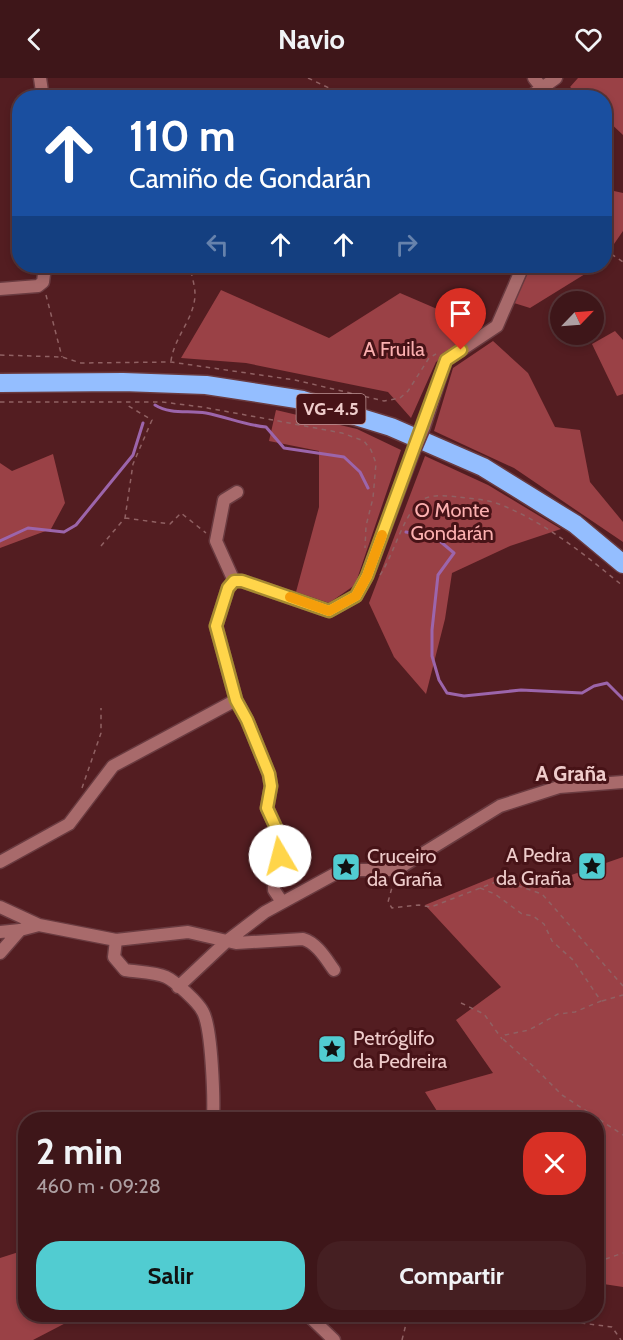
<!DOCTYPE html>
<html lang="es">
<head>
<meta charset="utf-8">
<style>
	:root { --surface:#3e1619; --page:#451f22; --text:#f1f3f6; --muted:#ad9fa2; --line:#573538; --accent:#51ccd1 }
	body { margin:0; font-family:Cabin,sans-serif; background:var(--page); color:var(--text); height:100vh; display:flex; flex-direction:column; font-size:22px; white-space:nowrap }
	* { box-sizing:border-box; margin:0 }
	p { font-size:20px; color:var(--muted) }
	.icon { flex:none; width:33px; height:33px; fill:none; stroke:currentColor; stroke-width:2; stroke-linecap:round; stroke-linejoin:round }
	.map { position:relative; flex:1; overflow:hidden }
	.side { position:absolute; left:18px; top:1034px; width:586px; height:210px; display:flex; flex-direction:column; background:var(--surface); border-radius:24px; box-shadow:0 3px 9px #0003,0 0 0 2px var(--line) }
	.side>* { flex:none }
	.hud { position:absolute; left:12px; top:12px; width:600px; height:183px; border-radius:24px; box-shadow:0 3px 9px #0003,0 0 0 2px var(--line); background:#1a4fa0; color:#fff; overflow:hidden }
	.needle { width:39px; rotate:65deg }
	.controls { position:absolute; left:550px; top:213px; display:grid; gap:12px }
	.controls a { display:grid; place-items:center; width:54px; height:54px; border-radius:50%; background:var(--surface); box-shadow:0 3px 9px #0003,0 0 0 2px var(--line); font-size:30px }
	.pin { position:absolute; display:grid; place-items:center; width:51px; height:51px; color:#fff; margin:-62px -26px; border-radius:50% 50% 50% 0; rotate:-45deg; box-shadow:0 0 6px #0007 }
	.pin .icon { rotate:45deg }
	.me { position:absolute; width:66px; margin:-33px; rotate:352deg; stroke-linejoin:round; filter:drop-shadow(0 0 4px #0008) }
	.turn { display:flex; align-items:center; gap:21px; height:126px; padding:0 18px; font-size:27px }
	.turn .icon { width:78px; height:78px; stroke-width:2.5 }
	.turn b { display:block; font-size:42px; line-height:51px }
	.lanes { display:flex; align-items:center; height:57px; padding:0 18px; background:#0003; justify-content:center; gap:30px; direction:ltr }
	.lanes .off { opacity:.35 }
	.round { display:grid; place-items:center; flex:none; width:63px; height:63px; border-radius:24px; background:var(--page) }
	.summary { display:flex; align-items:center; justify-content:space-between; height:102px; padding:0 18px }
	h1 { font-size:36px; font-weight:700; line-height:45px }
	.cta { display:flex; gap:12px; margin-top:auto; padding:12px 18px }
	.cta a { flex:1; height:69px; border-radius:24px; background:var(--accent); color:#111; font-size:24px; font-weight:700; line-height:69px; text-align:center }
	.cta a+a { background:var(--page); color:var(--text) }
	header { display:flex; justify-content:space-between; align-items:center; height:78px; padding:0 18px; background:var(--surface); font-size:27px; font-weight:700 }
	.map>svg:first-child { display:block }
	.forest { fill:#9a4146 }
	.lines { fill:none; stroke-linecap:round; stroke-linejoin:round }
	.stream { stroke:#9c65ab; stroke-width:3 }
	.street-casing { stroke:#6a3b40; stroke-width:15 }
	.highway-casing { stroke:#6a3b40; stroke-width:21 }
	.path { stroke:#906163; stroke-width:1.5; stroke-dasharray:4.5 4.5; stroke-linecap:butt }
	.street { stroke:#a86a6b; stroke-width:12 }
	.highway { stroke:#94beff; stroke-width:18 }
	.street-bridge-casing { stroke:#6a3b40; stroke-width:15; stroke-linecap:butt }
	.street-bridge { stroke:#a86a6b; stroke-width:12 }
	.route-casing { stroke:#a68a30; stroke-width:15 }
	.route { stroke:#ffd54a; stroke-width:10 }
	.slow { stroke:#f59e0b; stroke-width:10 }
	.labels { text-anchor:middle; stroke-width:6; stroke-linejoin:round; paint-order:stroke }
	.shield { fill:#471317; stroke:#bd9495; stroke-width:1.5 }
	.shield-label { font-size:18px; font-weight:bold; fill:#efcccb }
	.park-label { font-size:20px; fill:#fcb0b0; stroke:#471317 }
	.poi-label { font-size:20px; fill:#efcccb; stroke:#471317; text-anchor:start }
	.neighbourhood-label { font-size:21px; font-weight:bold; fill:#efcccb; stroke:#471317 }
</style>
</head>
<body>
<header><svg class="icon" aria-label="back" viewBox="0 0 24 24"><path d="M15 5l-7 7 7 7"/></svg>Navio<svg class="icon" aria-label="heart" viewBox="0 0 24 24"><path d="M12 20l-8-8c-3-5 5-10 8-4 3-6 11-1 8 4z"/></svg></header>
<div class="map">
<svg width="623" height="1262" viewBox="0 0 623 1262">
	<rect width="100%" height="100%" fill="#531d21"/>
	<!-- forest -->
	<path class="forest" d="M578,0H623V57L605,40L604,20L582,19L570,9Z
		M605,111L623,115V153L605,179Z
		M531,188H598L530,230L514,225Z
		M221,212L329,260L400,215L479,249L436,284L411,340L388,314L246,285L181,280Z
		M615,253L623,262V316L617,318L592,266Z
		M493,263L528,295L555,349L580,352L590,404L623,444V464L514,390L434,353L453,290Z
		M276,332L357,351L401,372L355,507L329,525L296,514L319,429V373L269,363Z
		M53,376L65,425L51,451L0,470V385L12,393Z
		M425,378L488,407L561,451L510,468L452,495L445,541L426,616L394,579L369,525Z
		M623,779V1209L597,1205V1041H442L425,1014L493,995L456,942L501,909L425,827L501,796L534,810Z
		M25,1172L26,1236H83L33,1262H0V1180Z"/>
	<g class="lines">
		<!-- stream -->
		<path class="stream" d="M155,327C171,337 188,332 206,335C227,339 245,347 266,349L284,370L344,379L360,394L368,410
			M406,454L435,459L454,475L438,497L432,552V578L439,602L447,615L464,618L521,612L582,615L594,608L607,605L623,621
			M0,463L28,450L64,454L76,447L133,377L143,345"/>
		<!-- street casing -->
		<g class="street-casing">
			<path id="street" d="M40,0L43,20
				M542,10L556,0
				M528,20L542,10L534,0
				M18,90L20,92
				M0,211L38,208L43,204L45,188
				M424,349L446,282L497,248L523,188
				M234,503L216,463L224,422L237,414
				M236,622L247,642L269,696L271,708L267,730L283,764L274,798V812L282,824
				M0,784L69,746L113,688L236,622L216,548L228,510L234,503H242L329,533L356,518L367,498L413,375
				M0,829L39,847L116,862L188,854L227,863L178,909
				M0,854L20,852L39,847
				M116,862L114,879L125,892C137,894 155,894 166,899C175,903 199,925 203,934C212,951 214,1021 213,1041
				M227,863L265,834L342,792H396L500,728L559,709L623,704
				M227,863L236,865L303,861C317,865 326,881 334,892
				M0,875L20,852
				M307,1236L334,1262"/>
		</g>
		<!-- highway casing -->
		<g class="highway-casing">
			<path id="highway" d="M0,305L123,304L206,307L303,322L391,349L483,389L575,446L623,486"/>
		</g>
		<!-- path -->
		<path class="path" d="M308,0L350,20
			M604,171L623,184
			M46,217L62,279
			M0,277L62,279L81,285L171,284L295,302L384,323L400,320L408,313L429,280L436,276
			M171,283C174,259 195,240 195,216C195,207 191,196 190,188
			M0,324H162L202,329L273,342L342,355L364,363L371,372L376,385L373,420L366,448L365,470
			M125,440L170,446L181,435L206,455
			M101,468L125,440L133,386L152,342L125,326
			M380,497C394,476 402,441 419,424C429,415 447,418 459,419C471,421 485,421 496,425C543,442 585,477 623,508
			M82,710L101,655V630
			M394,802L388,824L392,830L419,827L431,829L501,802L542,816L623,908
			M480,810L495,816L522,836L533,838L544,846L552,863L573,882L601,923L575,934L558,936L529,952L505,957L503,961L534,989L562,1017L623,1057
			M602,923L623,917
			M461,925L484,936L502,961
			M597,1184L623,1175
			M579,1236L581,1245L612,1249L621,1262
			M402,1262L406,1246L414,1236"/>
		<!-- street -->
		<use href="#street" class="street"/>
		<!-- highway -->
		<use href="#highway" class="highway"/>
		<!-- street-bridge casing -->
		<g class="street-bridge-casing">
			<path id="street-bridge" d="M413,375L424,349"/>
		</g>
		<!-- street-bridge -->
		<use href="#street-bridge" class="street-bridge"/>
	</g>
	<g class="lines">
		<!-- route casing -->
		<g class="route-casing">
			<path id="route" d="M280,778L283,765L267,730L271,708L269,696L247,642L236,622L216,548L228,510L234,503H242L329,533L356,518L367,498L446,282L461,272"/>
		</g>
		<!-- route -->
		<use href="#route" class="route"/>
		<!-- slow -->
		<path class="slow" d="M290,519L329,533L356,518L367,498L382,457"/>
	</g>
	<!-- icons -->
	<defs>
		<g id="sight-square" transform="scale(1.5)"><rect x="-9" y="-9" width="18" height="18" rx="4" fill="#51ccd1" stroke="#471317"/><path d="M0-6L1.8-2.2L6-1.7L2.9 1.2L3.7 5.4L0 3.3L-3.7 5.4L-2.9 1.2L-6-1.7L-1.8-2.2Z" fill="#111"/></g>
	</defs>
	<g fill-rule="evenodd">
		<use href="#sight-square" x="592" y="788"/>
		<use href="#sight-square" x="346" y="789"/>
		<use href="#sight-square" x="332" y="971"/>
	</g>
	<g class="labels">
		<!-- shield labels -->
		<rect class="shield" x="296.5" y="316" width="69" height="30" rx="4.5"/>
		<g class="shield-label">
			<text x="331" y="337">VG-4.5</text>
		</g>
		<!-- park labels -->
		<g class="park-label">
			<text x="394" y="278">A Fruila</text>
			<text x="452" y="439">O Monte<tspan x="452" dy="23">Gondarán</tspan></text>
		</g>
		<!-- poi labels -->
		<g class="poi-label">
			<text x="571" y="784" text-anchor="end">A Pedra<tspan x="571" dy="23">da Graña</tspan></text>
			<text x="367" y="785">Cruceiro<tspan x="367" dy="23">da Graña</tspan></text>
			<text x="353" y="967">Petróglifo<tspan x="353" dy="23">da Pedreira</tspan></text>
		</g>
		<!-- neighbourhood labels -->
		<g class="neighbourhood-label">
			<text x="571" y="703">A Graña</text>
		</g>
	</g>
</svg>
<div class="controls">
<a><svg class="needle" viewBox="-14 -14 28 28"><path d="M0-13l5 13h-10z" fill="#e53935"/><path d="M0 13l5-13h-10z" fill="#ad9fa2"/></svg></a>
</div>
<div class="pin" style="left:461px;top:272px;background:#d93025"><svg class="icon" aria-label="arrive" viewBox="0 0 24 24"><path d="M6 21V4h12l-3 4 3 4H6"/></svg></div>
<svg class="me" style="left:280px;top:778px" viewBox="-20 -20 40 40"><circle r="19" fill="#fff"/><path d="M0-13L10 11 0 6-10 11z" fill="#ffd54a"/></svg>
<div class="hud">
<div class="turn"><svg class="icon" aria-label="ahead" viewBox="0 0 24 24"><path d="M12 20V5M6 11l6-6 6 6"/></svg><div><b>110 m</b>Camiño de Gondarán</div></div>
<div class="lanes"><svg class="icon off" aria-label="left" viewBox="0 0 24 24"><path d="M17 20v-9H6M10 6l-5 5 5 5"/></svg><svg class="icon" aria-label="ahead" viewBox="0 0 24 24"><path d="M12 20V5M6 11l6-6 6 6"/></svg><svg class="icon" aria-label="ahead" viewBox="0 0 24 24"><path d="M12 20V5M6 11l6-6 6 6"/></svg><svg class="icon off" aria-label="right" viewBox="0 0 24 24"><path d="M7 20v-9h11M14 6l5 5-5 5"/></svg></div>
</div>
<section class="side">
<div class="summary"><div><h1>2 min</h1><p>460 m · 09:28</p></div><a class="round" style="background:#d93025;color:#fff"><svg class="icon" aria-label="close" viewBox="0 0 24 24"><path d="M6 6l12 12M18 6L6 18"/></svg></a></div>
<div class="cta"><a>Salir</a><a>Compartir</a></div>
</section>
</div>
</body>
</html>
